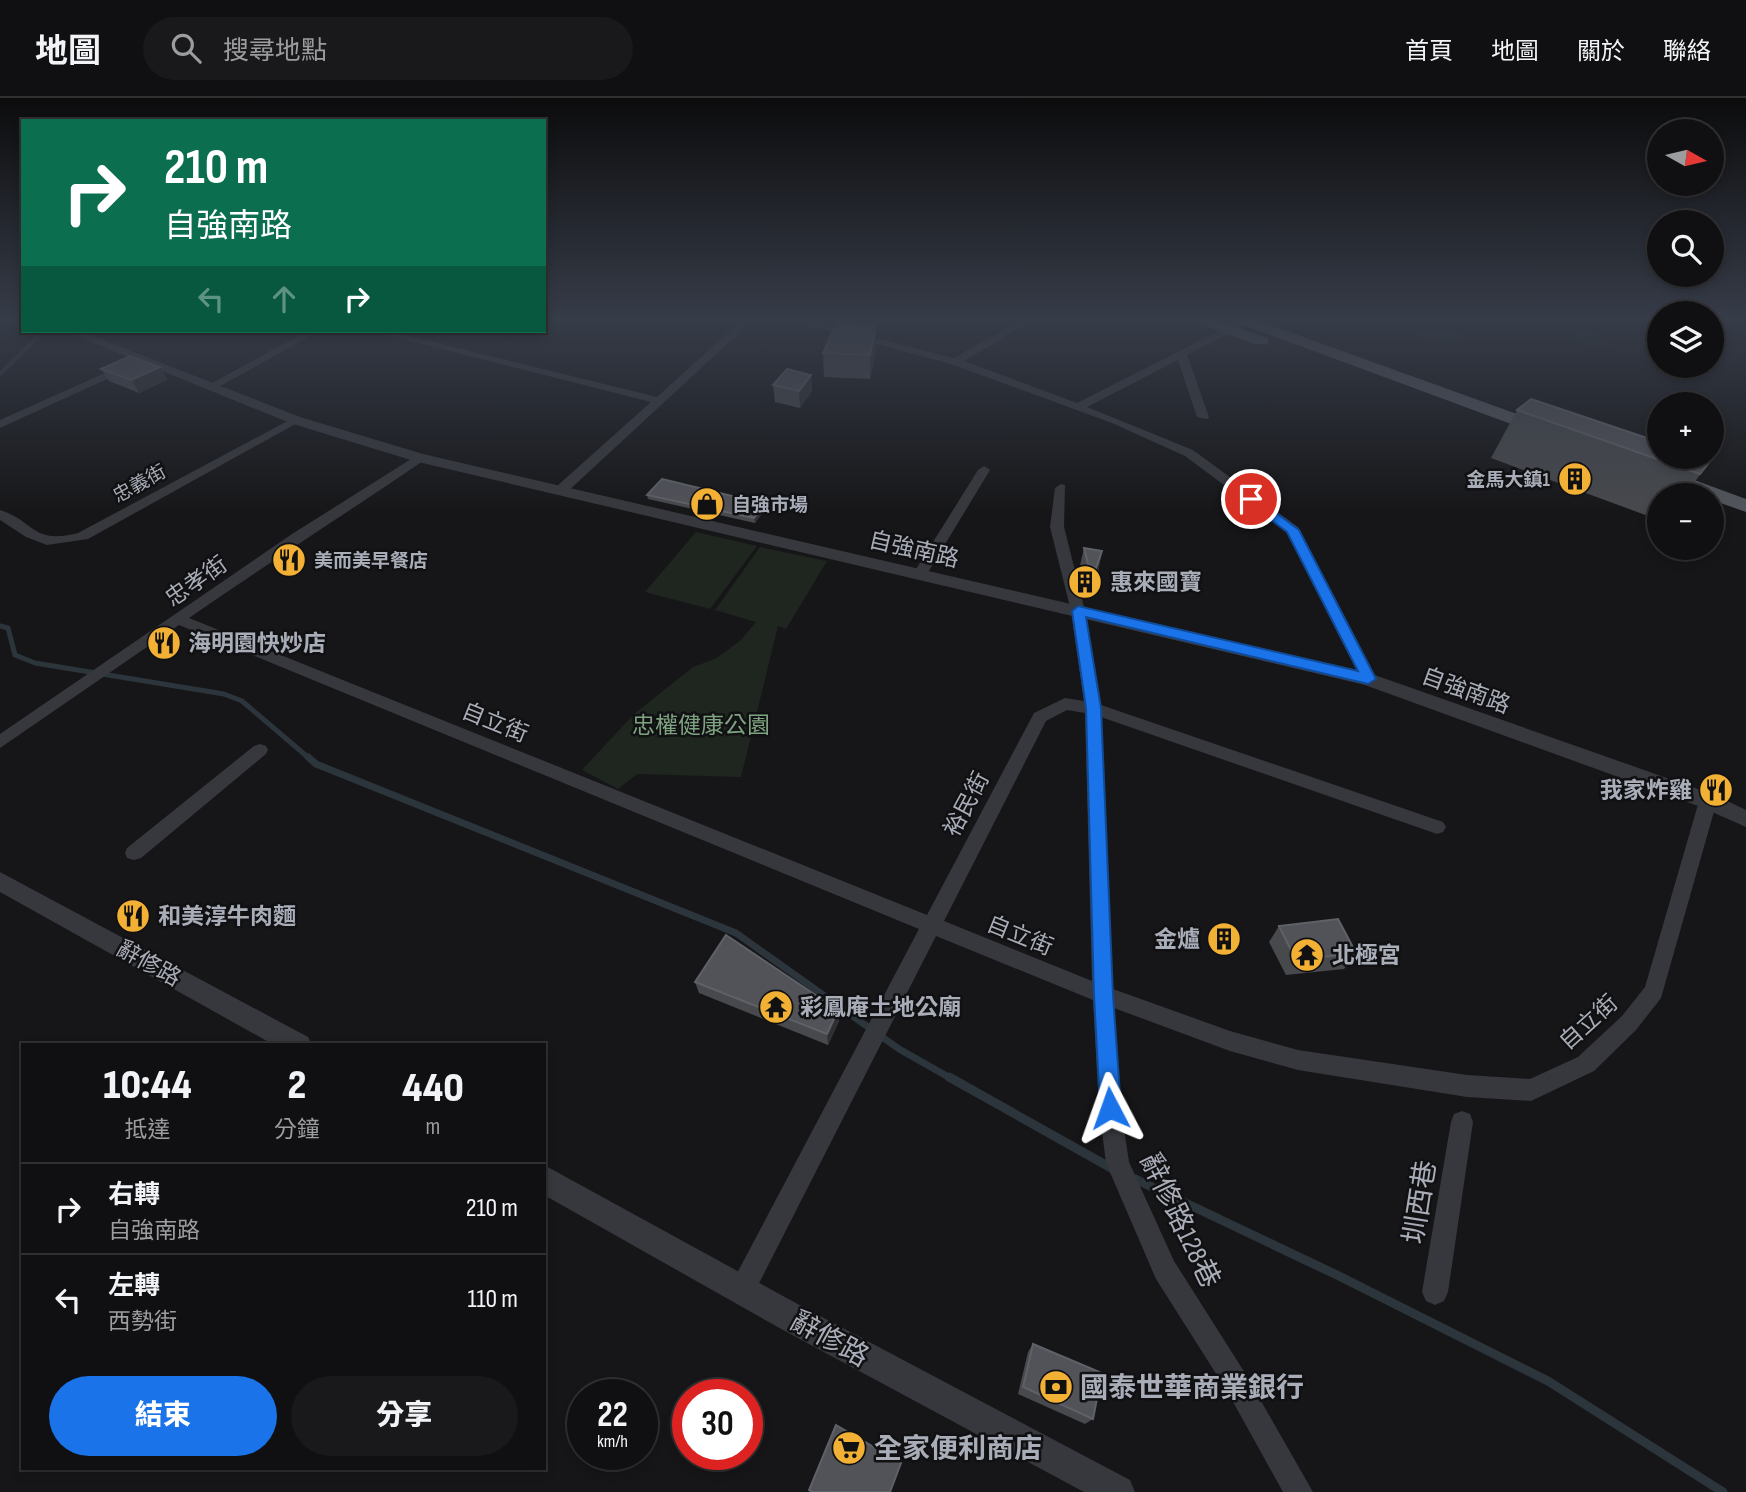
<!DOCTYPE html>
<html lang="zh-TW">
<head>
<meta charset="utf-8">
<style>
	:root { --surface:#101012; --page:#19191b; --text:#f1f3f6; --muted:#9c9d9f; --line:#303032; --accent:#1a73e8 }
	body { margin:0; font-family:"Sofia Sans Condensed","Noto Sans TC",sans-serif; background:var(--page); color:var(--text); height:100vh; display:flex; flex-direction:column; font-size:26px; white-space:nowrap }
	* { box-sizing:border-box; margin:0 }
	p { font-size:23px; color:var(--muted) }
	.icon { flex:none; width:38px; height:38px; fill:none; stroke:currentColor; stroke-width:2; stroke-linecap:round; stroke-linejoin:round }
	.map { position:relative; flex:1; overflow:hidden }
	.side { position:absolute; left:21px; top:945px; width:525px; height:427px; display:flex; flex-direction:column; background:var(--surface); border-radius:0px; box-shadow:0 4px 10px #0003,0 0 0 2px var(--line) }
	.side>* { flex:none }
	.hud { position:absolute; left:21px; top:21px; width:525px; height:214px; border-radius:0px; box-shadow:0 4px 10px #0003,0 0 0 2px var(--line); background:#0b6e4f; color:#fff; overflow:hidden }
	.needle { width:46px; rotate:98deg }
	.tools { position:absolute; left:1647px; top:21px; display:grid; gap:14px }
	.tools a { display:grid; place-items:center; width:77px; height:77px; border-radius:50%; background:var(--surface); box-shadow:0 4px 10px #0003,0 0 0 2px var(--line); font-size:35px }
	.speed { position:absolute; left:567px; top:1281px; display:flex; gap:14px; font-size:35px; font-weight:700; text-align:center }
	.speed>* { display:grid; place-content:center; width:91px; height:91px; border-radius:50%; background:var(--surface); box-shadow:0 4px 10px #0003,0 0 0 2px var(--line); line-height:1 }
	.speed small { font-size:18px; font-weight:400 }
	.speed .limit { border:10px solid #d22; background:#fff; color:#111 }
	.pin { position:absolute; display:grid; place-items:center; width:60px; height:60px; color:#fff; margin:-30px; border:4px solid #fff; border-radius:50%; box-shadow:0 2px 7px #0007 }
	.me { position:absolute; width:77px; margin:-38px; rotate:356deg; stroke-linejoin:round; filter:drop-shadow(0 0 5px #0008) }
	.turn { display:flex; align-items:center; gap:24px; height:147px; padding:0 28px; font-size:32px }
	.turn .icon { width:91px; height:91px; stroke-width:2.5 }
	.turn b { display:block; font-size:49px; line-height:60px }
	.lanes { display:flex; align-items:center; height:66px; padding:0 28px; background:#0003; justify-content:center; gap:35px; direction:ltr }
	.lanes .off { opacity:.35 }
	.eta { display:flex; justify-content:space-evenly; align-items:center; height:119px; text-align:center }
	.eta b { font-size:42px; font-weight:800; line-height:49px }
	.primary-button { display:flex; gap:14px; margin-top:auto; padding:14px 28px }
	.primary-button a { flex:1; height:80px; border-radius:42px; background:var(--accent); color:#fff; font-size:28px; font-weight:800; line-height:80px; text-align:center }
	.primary-button a+a { background:var(--page); color:var(--text) }
	ul { padding:0; list-style:none }
	li { display:flex; align-items:center; gap:21px; height:91px; padding:0 28px; border-top:2px solid var(--line) }
	li div { flex:1 }
	li b { display:block; font-size:26px }
	li em { font-style:normal }
	header { display:flex; align-items:center; gap:42px; box-sizing:border-box; height:98px; padding:0 35px; background:var(--surface); border-bottom:2px solid var(--line) }
	header strong { font-size:33px }
	nav { display:flex; gap:38px; margin-inline-start:auto; font-size:24px }
	.search { width:490px; height:63px; background:var(--page); display:flex; align-items:center; gap:18px; box-sizing:border-box; padding:0 24px; border-radius:38px; color:var(--muted); font-size:26px }
	.map>svg:first-child { display:block }
	.green { fill:#1e261f }
	.lines { fill:none; stroke-linecap:round; stroke-linejoin:round }
	.stream-far3 { stroke:#2c353c; stroke-width:4.5 }
	.stream-far2 { stroke:#2c353c; stroke-width:5 }
	.stream-far1 { stroke:#2c353c; stroke-width:7 }
	.stream { stroke:#2c353c; stroke-width:9 }
	.minor { fill:#37383d; fill-rule:evenodd }
	.tertiary { fill:#37383d; fill-rule:evenodd }
	.primary { fill:#53555c; fill-rule:evenodd }
	.wall { fill:#47494d }
	.shaded-wall { fill:#2f3033 }
	.building { fill:#525359; stroke:#5f6168; stroke-width:2 }
	.route { fill:#1a73e8; stroke:#114b97; stroke-width:2 }
	.labels { text-anchor:middle; stroke-width:5; stroke-linejoin:round; paint-order:stroke }
	.far-poi-label { font-size:19px; font-weight:bold; fill:#a8adb8; stroke:#111113; text-anchor:start }
	.far-street-label { font-size:19px; fill:#a8adb8; stroke:#111113 }
	.street-label { font-size:23px; fill:#a8adb8; stroke:#111113 }
	.poi-label { font-size:23px; font-weight:bold; fill:#a8adb8; stroke:#111113; text-anchor:start }
	.park-label { font-size:23px; fill:#7fa381; stroke:#111113 }
	.near-street-label { font-size:28px; fill:#a8adb8; stroke:#111113 }
	.near-poi-label { font-size:28px; font-weight:bold; fill:#a8adb8; stroke:#111113; text-anchor:start }
</style>
</head>
<body>
<header>
<strong>地圖</strong>
<div class="search"><svg class="icon" aria-label="search" viewBox="0 0 24 24"><circle cx="10" cy="10" r="6"/><path d="M15 15l6 6"/></svg>搜尋地點</div>
<nav><a>首頁</a><a>地圖</a><a>關於</a><a>聯絡</a></nav>
</header>
<div class="map">
<svg width="1746" height="1394" viewBox="0 0 1746 1394">
	<rect width="100%" height="100%" fill="#161618"/>
	<!-- green -->
	<path class="green" d="M1403,222H1449L1465,242L1413,240Z
		M1558,222H1584L1611,249L1578,245Z
		M696,434L757,448L710,511L645,494Z
		M760,449L827,463L786,531L778,528L741,679L637,676L618,691L582,672L634,616L693,569L717,560L741,542L756,524L715,512Z"/>
	<g class="lines">
		<!-- stream-far3 -->
		<path class="stream-far3" d="M0,276L44,233"/>
		<!-- stream-far2 -->
		<path class="stream-far2" d="M0,528L8,530L15,557L35,565L224,596L242,603L310,661"/>
		<!-- stream-far1 -->
		<path class="stream-far1" d="M308,659L316,666L736,835L899,951L952,981"/>
		<!-- stream -->
		<path class="stream" d="M949,979L1113,1071
			M1133,1080L1339,1178L1548,1283L1723,1394"/>
		<!-- minor -->
		<path class="minor" d="M742,222H753L566,395L561,396L555,392L556,389L651,304L371,233H388L657,299Z
			M787,222H803L954,260L1021,222H1033L964,263L1077,305L1241,222H1250V225L1187,257L1209,319L1207,321L1197,319L1178,262L1087,309L1193,352L1298,429L1377,581L1375,585H1363L1361,581L1287,434L1185,358L1112,325L951,266Z
			M307,233H319L215,291L205,289Z
			M127,265L132,268L131,270L0,330V322Z
			M295,319L301,322L299,324L88,441L47,447L26,439L0,422V412C35,423 32,447 78,435Z
			M419,356L425,360L423,363C345,416 267,466 189,520L927,817L1034,615L1065,600L1084,603L1071,513L1050,429L1055,390L1061,386L1065,387L1064,429L1085,513L1101,607L1443,724L1446,729L1443,734L1437,736L1101,619L1113,891L1230,933L1298,952L1467,977L1530,981L1578,959L1622,918L1645,889L1699,703L1702,698H1714L1717,703L1661,900L1636,932L1594,973L1531,1003L1467,999L1298,972L1230,953L1114,910L1121,1010L1129,1064L1174,1163L1245,1275L1313,1394H1283L1227,1293L1156,1181L1106,1065L1099,1010L1093,902L936,838L752,1199L743,1203L734,1199L730,1190L734,1181L919,831L179,527L0,650V636L292,436ZM1067,612L1085,615L1092,883L944,823L1046,623Z
			M984,368L990,372L927,476L920,480L915,479L913,476L978,372Z
			M260,646L266,648L268,652L266,656L141,760L134,762L127,760L125,755L127,750L254,648Z
			M1462,1013L1470,1016L1473,1024L1448,1194L1444,1203L1435,1207L1426,1203L1422,1194L1451,1024L1454,1016Z"/>
		<!-- tertiary -->
		<path class="tertiary" d="M64,233H80L300,319L423,356L1369,575L1715,697L1746,712V729L1701,709L1365,587L414,363L290,325Z
			M0,774L308,939L312,947H274L0,794Z
			M544,1067L805,1210L1130,1382L1135,1394H1084L783,1232L544,1097Z"/>
		<!-- primary -->
		<path class="primary" d="M1196,222H1217L1267,240L1269,243L1267,246H1255L1199,225Z
			M1236,222H1256L1550,328L1553,332L1550,336H1538L1238,225Z
			M1659,369L1746,401V414L1712,402V397H1700L1652,379L1650,375L1652,371Z"/>
	</g>
	<!-- wall -->
	<path class="wall" d="M876,228V252L870,281L824,279L823,255Z
		M160,269L167,282L139,295L109,283L101,271Z
		M811,277L812,293L800,310L775,304L773,287Z
		M1517,312L1711,362L1685,397H1659V422L1491,360Z
		M647,397L766,410L755,425L648,401Z
		M1084,450L1102,453L1097,479L1090,496L1083,492L1078,476Z
		M1279,828L1356,855L1344,871L1286,877L1269,844Z
		M695,884L838,912L839,923L828,947L699,895Z
		M1033,1246L1093,1321L1085,1326L1018,1296L1028,1254Z"/>
	<!-- shaded-wall -->
	<path class="shaded-wall" d="M876,228V252L870,281V257Z
		M160,269L167,282L139,295L131,282Z
		M811,277L812,293L800,310L799,293Z
		M765,406L766,410L755,425L754,420Z
		M1102,453L1097,479L1090,496L1096,470Z
		M838,912L839,923L828,947L827,936Z"/>
	<!-- building -->
	<path class="building" d="M836,225L876,228L870,257L823,255Z
		M130,258L160,269L131,282L101,271Z
		M787,271L811,277L799,293L773,287Z
		M1531,301L1659,344V359H1701L1711,362L1700,376L1517,312Z
		M662,381L765,406L754,420L647,397Z
		M1084,450L1102,453L1096,470L1088,466Z
		M1338,821L1356,855L1296,862L1279,828Z
		M726,837L838,912L827,936L695,884Z
		M1033,1246L1102,1275L1093,1321L1023,1289Z
		M836,1327L901,1365L890,1394H812L809,1392Z"/>
	<!-- sky -->
	<linearGradient id="sky" x2="0" y2="1"><stop stop-color="#0c0c0d"/><stop offset="0.53" stop-color="#363c48"/><stop offset="1" stop-color="#363c48" stop-opacity="0"/></linearGradient>
	<rect width="1746" height="417" fill="url(#sky)"/>
	<!-- route -->
	<path class="route" d="M1247,399H1255L1299,432L1376,581L1368,586L1086,519L1101,610L1113,897L1121,1010L1118,1017L1110,1020L1103,1017L1100,1010L1094,897L1086,610L1072,513L1078,508L1358,573L1287,434L1247,404Z"/>
	<!-- icons -->
	<defs>
		<g id="building-disc" transform="scale(1.75)"><circle r="9.5" fill="#f2b134" stroke="#111113"/><path d="M-4-6H4V6H1V3H-1V6H-4ZM-2.5-4.3h1.7v1.8h-1.7ZM.8-4.3h1.7v1.8H.8ZM-2.5-1h1.7V.8h-1.7ZM.8-1h1.7V.8H.8Z" fill="#111"/></g>
		<g id="shop-disc" transform="scale(1.75)"><circle r="9.5" fill="#f2b134" stroke="#111113"/><path d="M-5-2.5h2.3a2.7 3.5 0 0 1 5.4 0H5L5.5 6h-11ZM-1.5-2.5h3a1.5 2.3 0 0 0-3 0Z" fill="#111"/></g>
		<g id="restaurant-disc" transform="scale(1.75)"><circle r="9.5" fill="#f2b134" stroke="#111113"/><path d="M-5-6h1v4h1v-4h1v4h1v-4h1v5L-1.5 .5V6h-2V.5L-5-1ZM5-6V6H3V1.5H1.5Q1.5-4 5-6Z" fill="#111"/></g>
		<g id="temple-disc" transform="scale(1.75)"><circle r="9.5" fill="#f2b134" stroke="#111113"/><path d="M0-6L5-2H3V0L6.5 2.5H4V6H1.5V3h-3V6H-4V2.5H-6.5L-3 0V-2H-5Z" fill="#111"/></g>
		<g id="bank-disc" transform="scale(1.75)"><circle r="9.5" fill="#f2b134" stroke="#111113"/><path d="M-6-4H6V4H-6ZM0-2.3a2.3 2.3 0 1 0 0 4.6a2.3 2.3 0 1 0 0-4.6Z" fill="#111"/></g>
		<g id="supermarket-disc" transform="scale(1.75)"><circle r="9.5" fill="#f2b134" stroke="#111113"/><path d="M-6-5.5h2.5l.6 2H6L4.5 2H-2.5L-4.4-4H-6ZM-1.5 3.2a1.3 1.3 0 1 0 .1 0ZM3 3.2a1.3 1.3 0 1 0 .1 0Z" fill="#111"/></g>
	</defs>
	<g fill-rule="evenodd">
		<use href="#building-disc" x="1575" y="381"/>
		<use href="#shop-disc" x="707" y="406"/>
		<use href="#restaurant-disc" x="289" y="462"/>
		<use href="#building-disc" x="1085" y="484"/>
		<use href="#restaurant-disc" x="164" y="545"/>
		<use href="#restaurant-disc" x="1716" y="692"/>
		<use href="#restaurant-disc" x="133" y="818"/>
		<use href="#building-disc" x="1224" y="841"/>
		<use href="#temple-disc" x="1307" y="857"/>
		<use href="#temple-disc" x="776" y="909"/>
		<use href="#bank-disc" x="1056" y="1289"/>
		<use href="#supermarket-disc" x="849" y="1350"/>
	</g>
	<g class="labels">
		<!-- far-poi labels -->
		<g class="far-poi-label">
			<text x="1550" y="388" text-anchor="end">金馬大鎮1</text>
			<text x="732" y="413">自強市場</text>
			<text x="314" y="469">美而美早餐店</text>
		</g>
		<!-- far-street labels -->
		<g class="far-street-label">
			<text transform="translate(139 385) rotate(-29)" y="7">忠義街</text>
		</g>
		<!-- street labels -->
		<g class="street-label">
			<text transform="translate(914 451) rotate(13)" y="8">自強南路</text>
			<text transform="translate(196 483) rotate(-35)" y="8">忠孝街</text>
			<text transform="translate(1466 592) rotate(20)" y="8">自強南路</text>
			<text transform="translate(495 624) rotate(22)" y="8">自立街</text>
			<text transform="translate(966 706) rotate(-62)" y="8">裕民街</text>
			<text transform="translate(1020 837) rotate(22)" y="8">自立街</text>
			<text transform="translate(149 865) rotate(29)" y="8">辭修路</text>
			<text transform="translate(1588 924) rotate(-42)" y="8">自立街</text>
		</g>
		<!-- poi labels -->
		<g class="poi-label">
			<text x="1110" y="492">惠來國寶</text>
			<text x="188" y="553">海明園快炒店</text>
			<text x="1692" y="700" text-anchor="end">我家炸雞</text>
			<text x="158" y="826">和美淳牛肉麵</text>
			<text x="1200" y="849" text-anchor="end">金爐</text>
			<text x="1332" y="865">北極宮</text>
			<text x="800" y="917">彩鳳庵土地公廟</text>
		</g>
		<!-- park labels -->
		<g class="park-label">
			<text x="701" y="635">忠權健康公園</text>
		</g>
		<!-- near-street labels -->
		<g class="near-street-label">
			<text transform="translate(1419 1104) rotate(-81)" y="10">圳西巷</text>
			<text transform="translate(1181 1122) rotate(64)" y="10">辭修路128巷</text>
			<text transform="translate(830 1240) rotate(29)" y="10">辭修路</text>
		</g>
		<!-- near-poi labels -->
		<g class="near-poi-label">
			<text x="1080" y="1299">國泰世華商業銀行</text>
			<text x="874" y="1360">全家便利商店</text>
		</g>
	</g>
</svg>
<div class="tools">
<a><svg class="needle" viewBox="-14 -14 28 28"><path d="M0-13l5 13h-10z" fill="#e53935"/><path d="M0 13l5-13h-10z" fill="#9c9d9f"/></svg></a>
<a><svg class="icon" aria-label="search" viewBox="0 0 24 24"><circle cx="10" cy="10" r="6"/><path d="M15 15l6 6"/></svg></a>
<a><svg class="icon" aria-label="layers" viewBox="0 0 24 24"><path d="M12 4l9 5-9 5-9-5zM3 14l9 5 9-5"/></svg></a>
<a>+</a>
<a>−</a>
</div>
<div class="speed"><div>22<small>km/h</small></div><div class="limit">30</div></div>
<div class="pin" style="left:1251px;top:401px;background:#d93025"><svg class="icon" aria-label="arrive" viewBox="0 0 24 24"><path d="M6 21V4h12l-3 4 3 4H6"/></svg></div>
<svg class="me" style="left:1110px;top:1010px" viewBox="-20 -20 40 40"><path d="M0-17L14 15 0 8-14 15z" fill="#1a73e8" stroke="#fff" stroke-width="4"/></svg>
<div class="hud">
<div class="turn"><svg class="icon" aria-label="right" viewBox="0 0 24 24"><path d="M7 20v-9h11M14 6l5 5-5 5"/></svg><div><b>210 m</b>自強南路</div></div>
<div class="lanes"><svg class="icon off" aria-label="left" viewBox="0 0 24 24"><path d="M17 20v-9H6M10 6l-5 5 5 5"/></svg><svg class="icon off" aria-label="ahead" viewBox="0 0 24 24"><path d="M12 20V5M6 11l6-6 6 6"/></svg><svg class="icon" aria-label="right" viewBox="0 0 24 24"><path d="M7 20v-9h11M14 6l5 5-5 5"/></svg></div>
</div>
<section class="side">
<div class="eta">
<div><b>10:44</b><p>抵達</p></div>
<div><b>2</b><p>分鐘</p></div>
<div><b>440</b><p>m</p></div>
</div>
<ul>
<li><svg class="icon" aria-label="right" viewBox="0 0 24 24"><path d="M7 20v-9h11M14 6l5 5-5 5"/></svg><div><b>右轉</b><p>自強南路</p></div><em>210 m</em></li>
<li><svg class="icon" aria-label="left" viewBox="0 0 24 24"><path d="M17 20v-9H6M10 6l-5 5 5 5"/></svg><div><b>左轉</b><p>西勢街</p></div><em>110 m</em></li>
</ul>
<div class="primary-button"><a>結束</a><a>分享</a></div>
</section>
</div>
</body>
</html>
